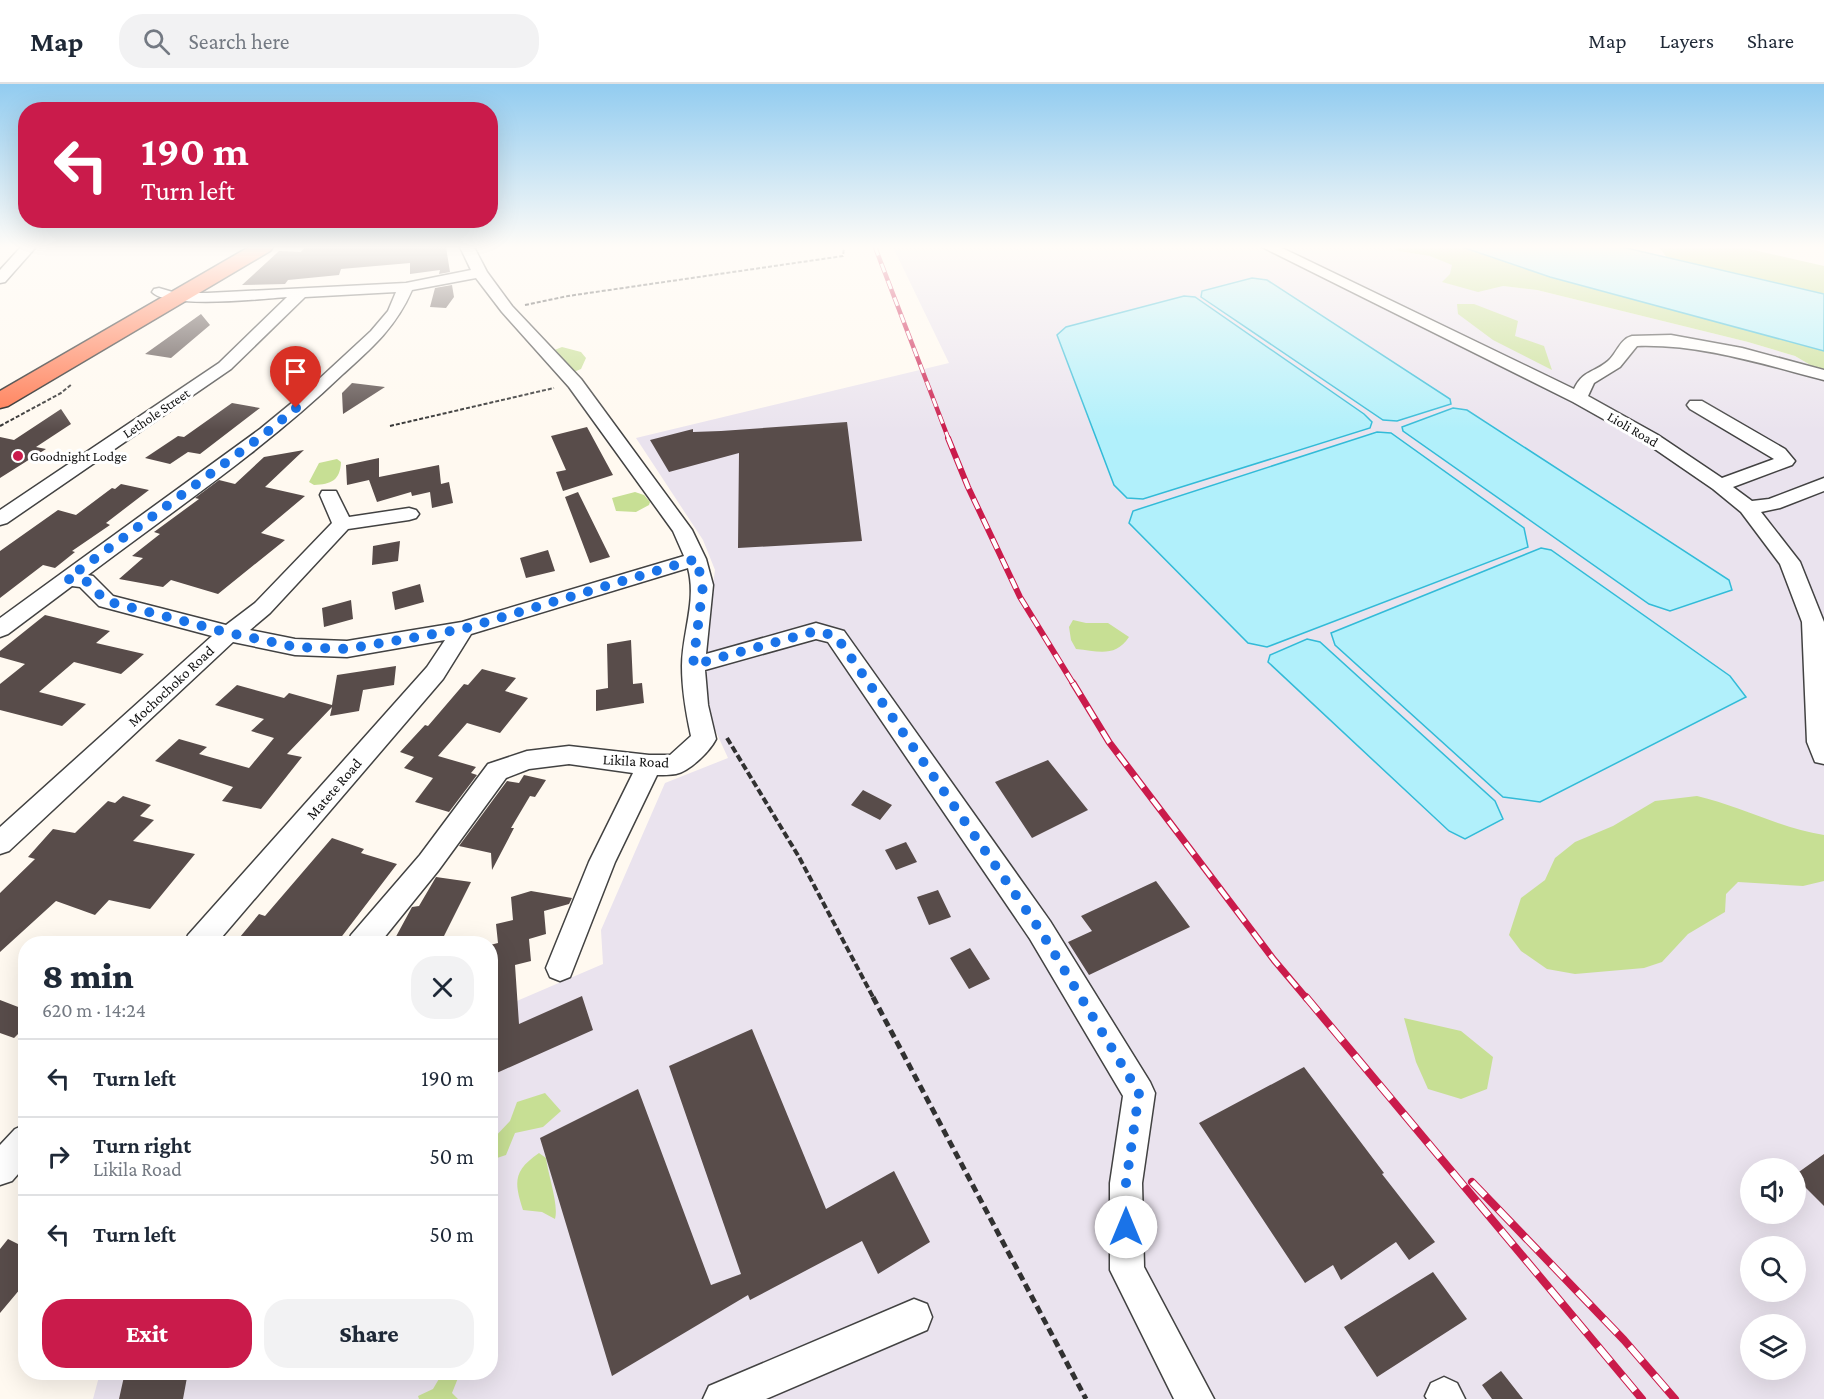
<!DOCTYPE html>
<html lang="en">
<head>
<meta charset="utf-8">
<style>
	:root { --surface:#fff; --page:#f2f2f3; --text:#1f2937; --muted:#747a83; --line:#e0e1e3; --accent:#ca1b4b }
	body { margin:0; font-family:"Crimson Pro",serif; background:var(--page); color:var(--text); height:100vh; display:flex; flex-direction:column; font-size:22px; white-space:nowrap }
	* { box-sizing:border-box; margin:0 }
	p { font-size:20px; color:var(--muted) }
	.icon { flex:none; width:33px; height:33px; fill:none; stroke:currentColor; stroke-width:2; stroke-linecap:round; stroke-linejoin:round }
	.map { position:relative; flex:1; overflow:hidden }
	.sheet { position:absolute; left:18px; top:852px; width:480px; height:444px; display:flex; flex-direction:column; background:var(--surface); border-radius:24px; box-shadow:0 6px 24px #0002 }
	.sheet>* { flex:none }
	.top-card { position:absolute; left:18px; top:18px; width:480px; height:126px; border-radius:24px; box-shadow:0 6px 24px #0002; background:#ca1b4b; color:#fff; overflow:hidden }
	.tools { position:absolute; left:1740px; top:1074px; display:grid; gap:12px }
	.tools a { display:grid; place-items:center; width:66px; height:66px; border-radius:50%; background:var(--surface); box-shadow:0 6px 24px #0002; font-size:30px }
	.pin { position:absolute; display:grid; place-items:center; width:51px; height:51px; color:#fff; margin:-62px -26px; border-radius:50% 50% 50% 0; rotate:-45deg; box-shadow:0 0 6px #0007 }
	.pin .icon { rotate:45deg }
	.me { position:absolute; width:66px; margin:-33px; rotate:0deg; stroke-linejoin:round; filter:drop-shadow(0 0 4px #0008) }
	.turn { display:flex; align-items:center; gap:21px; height:126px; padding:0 24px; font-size:27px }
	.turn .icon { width:78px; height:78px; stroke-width:2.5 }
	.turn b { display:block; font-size:42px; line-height:51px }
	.round { display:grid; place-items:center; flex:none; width:63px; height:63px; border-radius:24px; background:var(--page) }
	.head { display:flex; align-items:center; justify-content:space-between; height:102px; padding:0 24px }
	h1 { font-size:36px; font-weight:800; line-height:45px }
	.button { display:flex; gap:12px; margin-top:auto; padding:12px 24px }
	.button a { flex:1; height:69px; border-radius:24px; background:var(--accent); color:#fff; font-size:24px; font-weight:800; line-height:69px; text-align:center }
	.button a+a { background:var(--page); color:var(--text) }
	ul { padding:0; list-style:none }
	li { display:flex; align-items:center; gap:18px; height:78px; padding:0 24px; border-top:2px solid var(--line) }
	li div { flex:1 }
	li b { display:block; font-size:22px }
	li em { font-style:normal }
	header { display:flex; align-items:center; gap:36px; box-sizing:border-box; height:84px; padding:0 30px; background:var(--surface); border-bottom:2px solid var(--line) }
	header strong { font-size:28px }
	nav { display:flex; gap:33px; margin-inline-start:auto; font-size:21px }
	.search { width:420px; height:54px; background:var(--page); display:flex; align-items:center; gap:15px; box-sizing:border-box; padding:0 21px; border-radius:24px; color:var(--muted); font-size:22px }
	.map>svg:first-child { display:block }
	.industrial { fill:#eae3ee; fill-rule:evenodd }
	.forest { fill:#c7df94 }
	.water { fill:#b1f0fb; stroke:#32bbd8; stroke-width:1.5 }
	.building { fill:#584c4a }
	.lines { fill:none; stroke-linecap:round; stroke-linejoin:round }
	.minor-casing { stroke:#424242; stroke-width:3 }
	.highway-casing { stroke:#202020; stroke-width:3 }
	.path-far2 { stroke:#313131; stroke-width:2; stroke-dasharray:4 2; stroke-linecap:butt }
	.path-far1 { stroke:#313131; stroke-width:4; stroke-dasharray:7 3; stroke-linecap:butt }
	.path { stroke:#313131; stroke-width:5; stroke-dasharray:8 4.5; stroke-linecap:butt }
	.minor { fill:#fff; fill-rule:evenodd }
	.highway { fill:#ff774e; fill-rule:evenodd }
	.rail-far3-casing { stroke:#ca1b4b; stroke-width:4.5 }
	.rail-far2-casing { stroke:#ca1b4b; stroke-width:6 }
	.rail-far1-casing { stroke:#ca1b4b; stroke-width:7 }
	.rail-casing { stroke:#ca1b4b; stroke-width:8 }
	.rail-far3 { stroke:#fff; stroke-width:3; stroke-dasharray:9; stroke-linecap:butt }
	.rail-far2 { stroke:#fff; stroke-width:4; stroke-dasharray:11; stroke-linecap:butt }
	.rail-far1 { stroke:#fff; stroke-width:4.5; stroke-dasharray:14; stroke-linecap:butt }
	.rail { stroke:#fff; stroke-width:6; stroke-dasharray:19; stroke-linecap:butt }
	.route { stroke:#1a73e8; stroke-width:10; stroke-dasharray:0 18 }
	.poi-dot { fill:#ca1b4b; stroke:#fff; stroke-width:2 }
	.labels { text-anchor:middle; stroke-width:6; stroke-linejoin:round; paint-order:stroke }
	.far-street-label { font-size:14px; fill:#0f0f0f; stroke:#fff }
	.far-poi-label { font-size:14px; fill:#0f0f0f; stroke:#fff; text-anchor:start }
	.street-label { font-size:15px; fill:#0f0f0f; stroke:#fff }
</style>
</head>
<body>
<header>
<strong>Map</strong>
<div class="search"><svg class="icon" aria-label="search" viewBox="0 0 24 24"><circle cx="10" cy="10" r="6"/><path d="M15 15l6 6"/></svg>Search here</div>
<nav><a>Map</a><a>Layers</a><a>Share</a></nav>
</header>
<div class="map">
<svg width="1824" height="1315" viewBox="0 0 1824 1315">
	<rect width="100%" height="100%" fill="#fff9f0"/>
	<!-- industrial -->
	<path class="industrial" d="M893,163H1413L1503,202L1537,206L1748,258L1795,272L1824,289V1315H93L100,1289L490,1288L491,928L603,880L601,846L665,699L728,674L701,615L700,592L715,486L703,456L636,354L949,279ZM1750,1084H1796V1130H1750ZM1750,1162H1796V1208H1750ZM1750,1240H1796V1286H1750Z"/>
	<!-- forest -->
	<path class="forest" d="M1392,163H1462L1550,193L1824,267V289L1795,272L1748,258L1537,206L1503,202L1478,208L1442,198L1450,190L1452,181L1430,172L1399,167Z
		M1659,163H1741L1824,182V210L1667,174Z
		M1457,220H1474L1518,237L1515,252L1544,262L1552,286L1493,256L1458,230Z
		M562,263L581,268L586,274L581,285L571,289L552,267Z
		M337,375L341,378C340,397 331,400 314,401L309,398L319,379Z
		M635,408L644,411L650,418L649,421L636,428L616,427L612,414Z
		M1073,536L1086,539H1108L1129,553C1115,574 1098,567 1076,565L1071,556L1069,543Z
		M1697,712C1740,722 1780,744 1824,751V797L1803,802L1738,798L1726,810L1725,828L1688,850L1662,878L1644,884L1575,890L1547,885L1521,867L1509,851L1521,814L1545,796L1555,774L1575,758L1613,742L1655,717Z
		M1404,934L1461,947L1493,973L1487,1005L1461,1015L1428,1005L1416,978Z
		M545,1009L561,1027L543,1043L515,1049L506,1071L491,1076V1057L510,1037L517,1018Z
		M539,1069L546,1074C548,1091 559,1121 555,1135L542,1128L523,1126C514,1098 513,1087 539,1069Z
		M443,1288L460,1289L452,1309L458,1315H419L418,1312L433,1305Z"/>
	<!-- water -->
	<path class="water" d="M1462,163H1622L1824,210V267L1550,193Z
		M1252,194L1267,196L1450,315L1451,320L1397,337L1383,336L1201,213L1202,207Z
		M1184,212L1195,213L1364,330L1372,338L1370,344L1143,415L1127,414L1114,401L1057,251L1066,243Z
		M1453,324L1467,326L1729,496L1732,506L1670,527L1649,520L1403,347L1402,343Z
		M1377,348L1391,349L1524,444L1528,463L1267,563L1248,559L1129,439L1133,427Z
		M1541,464L1551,466L1730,592L1746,613L1540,718L1503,713L1335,561L1331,549Z
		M1307,555L1320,558L1495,717L1503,735L1465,755L1449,747L1268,578L1270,571Z"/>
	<!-- building -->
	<path class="building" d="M446,163L450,188L439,190L440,186L410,190V179L341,185L339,191L288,196L285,200L242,201L279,167L301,168L304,164Z
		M452,201L454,213L446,224L430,223L435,204Z
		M201,230L210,241L171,274L145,270Z
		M352,299L385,303L343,330L342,309Z
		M232,319L260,324L200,370L188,368L170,380L145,374L178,352L184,353Z
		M61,325L71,340L36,363L46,365L0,394V353L14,356Z
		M847,338L862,457L738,464L739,369L669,388L650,356L693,345V348L721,347Z
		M587,343L613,391L563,407L556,388L566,386L551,352Z
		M304,366L265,403L305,412L261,449L285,456L218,510L171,496L163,503L119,495L143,474L132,472L160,450L154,448L199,415L195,414L219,396L235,400L264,373Z
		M379,374V393L439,381L441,400L449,398L453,419L432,424L430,408L412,412L411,408L377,418L369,396L347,401L346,381Z
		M121,400L149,406L106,439L110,441L72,467L75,468L55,484L43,481L0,514V467L58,426L76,431L112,404L115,405Z
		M578,408L610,473L590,479L565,413Z
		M400,457L398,477L372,481L373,462Z
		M548,466L555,487L526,494L520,474Z
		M420,500L424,518L395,526L392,508Z
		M351,516L353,535L324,543L322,524Z
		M45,531L110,547L96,559L144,570L121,590L74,578L39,608L86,620L62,642L0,626V600L25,580L0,573V567Z
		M631,556L633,600L642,599L644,619L596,627V606L608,604L607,560Z
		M396,582L394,601L363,606L359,627L330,632L332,623L287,670L302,673L261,725L222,717L233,703L155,677L179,655L207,663L199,670L249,684L274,654L251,647L264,635L215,621L237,601L284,614L289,609L332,621L337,591Z
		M482,585L516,594L505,607L528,614L500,649L467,639L438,672L476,683L471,689L477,691L449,728L415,718L433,694L404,684L414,673L400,668L425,641L428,642L464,600L468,601Z
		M1048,676L1088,726L1032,754L995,698Z
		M524,691L546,696L535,713L530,712L511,744H514L492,786L491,769L459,762L507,697L519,699Z
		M863,706L892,721L880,736L851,721Z
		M123,712L151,721L140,732L154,736L133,757L195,770L150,825L109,816L95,831L56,817L0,868V809L35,775L28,773L53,745L75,749L108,717L115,719Z
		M332,754L364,765L361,769L397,780L336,860H242L245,855L240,853L259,830L265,832Z
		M906,758L917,778L896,786L885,766Z
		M436,793L471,798L440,860H392L412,823L419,822Z
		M1156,797L1190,843L1089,891L1068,858L1092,847L1081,832Z
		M938,806L951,833L929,841L917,813Z
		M531,807L572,814L569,820L544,827L546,850L529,855L531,877L515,881L519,940L582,912L593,946L490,992V861L498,859L496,840L513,836L511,813Z
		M970,864L990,895L969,905L950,874Z
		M0,916L26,926V942L14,954L0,949Z
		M752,945L826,1125L894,1087L930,1158L878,1190L862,1157L750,1216L748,1211L612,1292L540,1054L638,1005L711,1201L741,1190L669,982Z
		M1304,983L1384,1089L1382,1090L1435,1158L1409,1176L1396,1158L1341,1196L1333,1181L1305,1199L1199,1039Z
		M1824,1070V1122L1796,1094V1090Z
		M8,1155L26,1164V1198L0,1229V1165Z
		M1433,1188L1467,1235L1377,1293L1344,1243Z
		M1501,1287L1523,1315H1492L1482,1301Z
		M125,1288H188L183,1315H119Z"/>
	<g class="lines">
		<!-- minor casing -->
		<g class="minor-casing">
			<path id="minor" d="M21,163H36L5,198L0,199V186Z
				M460,163H474L487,188L512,222L581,295L692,446L706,475L713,501L706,570L816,539L844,547L1050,837L1150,998L1155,1009L1142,1099L1144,1183L1214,1315H1174L1110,1186V1099L1123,1012L1030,855L828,558L816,555L705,586L708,621L716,655C710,667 690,687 676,690C670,691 663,691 657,691L615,778L570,893L560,897L550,893L546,884L589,778L633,689L569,680L529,685L506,694L438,787L379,860H347L351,851L420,771L488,680L527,667L569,662L649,671H670L691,652C686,629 682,606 682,582C682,549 697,517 688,484L471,550L443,595L216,860H184L188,851L427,583L445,556L347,573L295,571L233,558L9,767L0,770V743L212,552L99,522L80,503L72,502L8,550L0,553V534L260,345L305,308L371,247L388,227L396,208L305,213L231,285L7,439L0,441V426L219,279L287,213C261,215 167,225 152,208L154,205L159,204L176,209H207L406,199L471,186ZM476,194L502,228L569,303L673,447L684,472L462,538L347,557L295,555L250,546L270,529L348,445L409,436L416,434L419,430L416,426L409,424L349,433L336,407H322L320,411L332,439L255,519L226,541L113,512L93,492L88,491C174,426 265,365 343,290C372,264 396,243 412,206Z
				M1262,163H1280L1574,305C1583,286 1594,289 1608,277C1617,269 1620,255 1632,252L1671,251L1742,264L1824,286V296C1762,280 1701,260 1637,262L1620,283L1594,299L1588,312L1658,351L1722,394L1774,375L1690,325L1687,321L1690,317H1702L1785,365L1795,377L1792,381L1733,403L1752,417L1769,415L1824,394V407L1780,424L1761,428L1800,478L1824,538V680L1815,678L1807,658L1802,538L1780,480L1741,428L1713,405L1646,359L1573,318Z
				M26,1040V1081L12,1097L0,1101V1061L15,1045Z
				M914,1215L927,1220L932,1233L927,1246L766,1315H703L709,1302Z
				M1444,1293L1457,1299L1465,1315H1427L1425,1312L1431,1299Z"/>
		</g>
		<!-- highway casing -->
		<g class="highway-casing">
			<path id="highway" d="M249,163H273L270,167L8,322L0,324V307Z"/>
		</g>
		<!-- path-far2 -->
		<path class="path-far2" d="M525,221L568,212L843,172L844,163
			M0,342L61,309L72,300
			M390,342L554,304"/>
		<!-- path-far1 -->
		<path class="path-far1" d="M727,654L799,773L874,915"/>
		<!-- path -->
		<path class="path" d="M873,913L1086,1315"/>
		<!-- minor -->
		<use href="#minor" class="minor"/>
		<!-- highway -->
		<use href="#highway" class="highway"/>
		<!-- rail-far3 casing -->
		<g class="rail-far3-casing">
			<path id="rail-far3" d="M875,163L949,356"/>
		</g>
		<!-- rail-far2 casing -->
		<g class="rail-far2-casing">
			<path id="rail-far2" d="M948,354L968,403L1020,513L1074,601"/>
		</g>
		<!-- rail-far1 casing -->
		<g class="rail-far1-casing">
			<path id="rail-far1" d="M1073,599L1109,658L1274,876L1307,915"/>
		</g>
		<!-- rail casing -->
		<g class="rail-casing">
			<path id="rail" d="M1306,913L1642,1315
				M1472,1098L1624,1256L1675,1315"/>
		</g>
		<!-- rail-far3 -->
		<use href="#rail-far3" class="rail-far3"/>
		<!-- rail-far2 -->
		<use href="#rail-far2" class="rail-far2"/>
		<!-- rail-far1 -->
		<use href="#rail-far1" class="rail-far1"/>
		<!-- rail -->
		<use href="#rail" class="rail"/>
	</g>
	<!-- sky -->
	<linearGradient id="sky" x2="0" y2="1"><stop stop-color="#92ccf0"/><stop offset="0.47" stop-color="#fffcf8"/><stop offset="1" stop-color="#fffcf8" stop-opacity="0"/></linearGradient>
	<rect width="1824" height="347" fill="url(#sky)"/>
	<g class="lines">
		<!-- route -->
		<path class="route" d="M296,324L266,349L67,495L86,497L106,517L229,549L295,563L347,565L463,545L696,475L703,501L693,581L816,547L836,552L1040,846L1139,1009L1126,1099V1143"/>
	</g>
	<!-- markers -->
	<circle class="poi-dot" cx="18" cy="372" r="6"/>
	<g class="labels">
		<!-- far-street labels -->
		<g class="far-street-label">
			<text transform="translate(156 329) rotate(-34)" y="5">Lethole Street</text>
			<text transform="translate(1633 345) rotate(30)" y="5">Lioli Road</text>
		</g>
		<!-- far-poi labels -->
		<g class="far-poi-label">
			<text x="30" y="377">Goodnight Lodge</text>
		</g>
		<!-- street labels -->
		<g class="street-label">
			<text transform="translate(171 602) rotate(-43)" y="5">Mochochoko Road</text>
			<text transform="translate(636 677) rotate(3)" y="5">Likila Road</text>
			<text transform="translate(334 705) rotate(-49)" y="5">Matete Road</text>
		</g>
	</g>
</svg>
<div class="tools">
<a><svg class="icon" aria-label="sound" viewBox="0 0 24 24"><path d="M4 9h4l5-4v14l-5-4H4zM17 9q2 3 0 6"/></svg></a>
<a><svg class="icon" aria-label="search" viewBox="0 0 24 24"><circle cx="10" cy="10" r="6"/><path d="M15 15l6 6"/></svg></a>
<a><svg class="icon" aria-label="layers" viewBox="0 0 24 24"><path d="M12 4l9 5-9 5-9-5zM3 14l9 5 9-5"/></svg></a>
</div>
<div class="pin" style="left:296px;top:324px;background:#d93025"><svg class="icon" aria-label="arrive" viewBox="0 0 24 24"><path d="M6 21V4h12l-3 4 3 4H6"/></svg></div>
<svg class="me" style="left:1126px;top:1143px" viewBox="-20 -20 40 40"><circle r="19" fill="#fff"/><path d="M0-13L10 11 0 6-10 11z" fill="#1a73e8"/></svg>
<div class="top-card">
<div class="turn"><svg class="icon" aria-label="left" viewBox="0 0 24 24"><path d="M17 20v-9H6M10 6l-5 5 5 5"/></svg><div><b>190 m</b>Turn left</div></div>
</div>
<section class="sheet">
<div class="head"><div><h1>8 min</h1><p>620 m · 14:24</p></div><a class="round"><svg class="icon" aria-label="close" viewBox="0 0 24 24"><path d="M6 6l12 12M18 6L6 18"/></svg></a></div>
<ul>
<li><svg class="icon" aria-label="left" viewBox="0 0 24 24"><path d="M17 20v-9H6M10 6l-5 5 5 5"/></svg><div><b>Turn left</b></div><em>190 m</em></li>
<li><svg class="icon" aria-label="right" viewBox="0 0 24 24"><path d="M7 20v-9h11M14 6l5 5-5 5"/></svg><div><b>Turn right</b><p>Likila Road</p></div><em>50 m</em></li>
<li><svg class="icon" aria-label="left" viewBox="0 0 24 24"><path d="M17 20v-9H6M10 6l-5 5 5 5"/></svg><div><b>Turn left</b></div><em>50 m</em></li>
</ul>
<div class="button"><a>Exit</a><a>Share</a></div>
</section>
</div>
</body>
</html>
